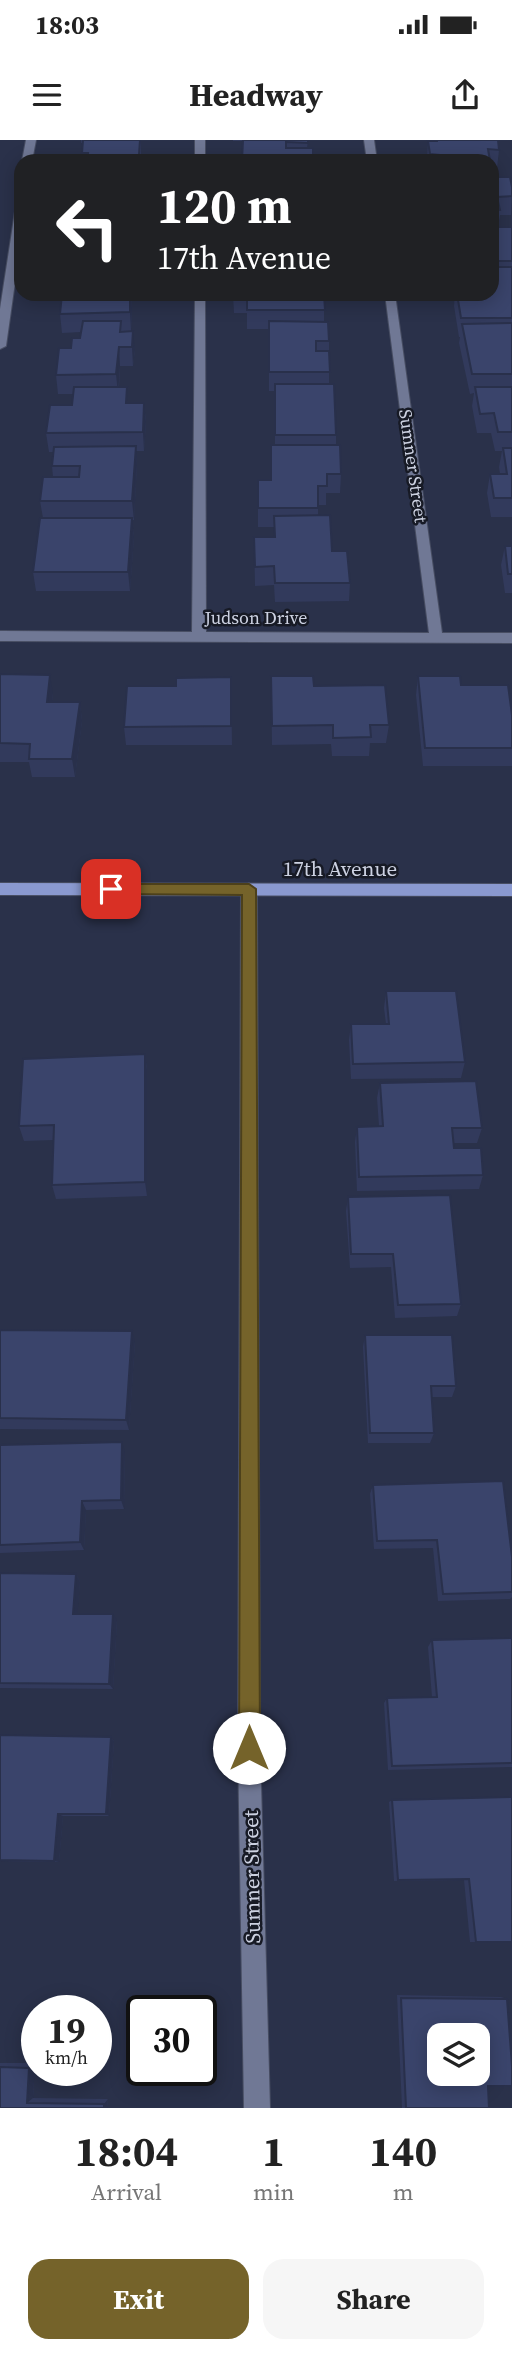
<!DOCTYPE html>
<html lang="en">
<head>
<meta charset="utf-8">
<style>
	:root { --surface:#fff; --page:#f6f6f6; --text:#222; --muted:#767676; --accent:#75632a }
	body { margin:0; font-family:"Source Serif 4",serif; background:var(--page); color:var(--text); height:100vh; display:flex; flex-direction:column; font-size:26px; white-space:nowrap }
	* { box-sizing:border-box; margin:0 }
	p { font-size:23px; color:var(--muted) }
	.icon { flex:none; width:38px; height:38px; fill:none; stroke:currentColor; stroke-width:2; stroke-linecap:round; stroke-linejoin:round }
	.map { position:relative; height:1968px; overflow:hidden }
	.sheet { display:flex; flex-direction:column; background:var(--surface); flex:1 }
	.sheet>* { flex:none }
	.banner { position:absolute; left:14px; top:14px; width:485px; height:147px; border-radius:21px; box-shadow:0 4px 18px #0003; background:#202124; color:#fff; overflow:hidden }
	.controls { position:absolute; left:427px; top:1883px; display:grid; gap:14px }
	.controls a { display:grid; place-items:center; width:63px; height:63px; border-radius:14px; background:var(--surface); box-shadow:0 4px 18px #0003; font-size:35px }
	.speed { position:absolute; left:21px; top:1855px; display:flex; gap:14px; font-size:35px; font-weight:700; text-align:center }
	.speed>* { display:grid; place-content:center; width:91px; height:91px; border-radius:50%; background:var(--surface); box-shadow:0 4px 18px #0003; line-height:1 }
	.speed small { font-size:18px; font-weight:400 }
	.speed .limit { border:4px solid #111; border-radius:10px; background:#fff; color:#111 }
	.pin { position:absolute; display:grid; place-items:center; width:60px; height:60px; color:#fff; margin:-30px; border-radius:14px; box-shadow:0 4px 10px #0006 }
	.me { position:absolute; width:77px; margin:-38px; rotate:0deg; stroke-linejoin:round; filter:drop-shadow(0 0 5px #0008) }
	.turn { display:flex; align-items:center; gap:24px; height:147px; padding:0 28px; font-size:32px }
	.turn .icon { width:91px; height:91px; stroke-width:2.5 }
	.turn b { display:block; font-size:49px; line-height:60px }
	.eta { display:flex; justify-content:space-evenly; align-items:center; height:119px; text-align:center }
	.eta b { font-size:42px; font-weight:700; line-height:49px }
	.button { display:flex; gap:14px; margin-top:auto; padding:14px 28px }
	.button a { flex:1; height:80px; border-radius:21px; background:var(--accent); color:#fff; font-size:28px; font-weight:700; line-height:80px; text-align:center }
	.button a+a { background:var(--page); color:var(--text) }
	.status { display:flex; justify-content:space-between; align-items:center; height:49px; padding:0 35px; background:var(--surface); direction:ltr }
	.status svg { height:19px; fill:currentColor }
	header { display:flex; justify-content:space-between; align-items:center; height:91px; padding:0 28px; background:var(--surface); font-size:32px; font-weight:700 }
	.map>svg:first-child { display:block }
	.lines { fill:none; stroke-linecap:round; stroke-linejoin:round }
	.minor-casing { stroke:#474d62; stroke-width:2 }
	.major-casing { stroke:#474d62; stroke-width:2 }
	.minor { fill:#707895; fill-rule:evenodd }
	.major { fill:#8a99d0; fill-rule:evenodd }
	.wall { fill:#323a5c }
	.shaded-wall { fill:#29304b }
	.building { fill:#3a446b; stroke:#29304b; stroke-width:2; fill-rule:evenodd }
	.route { fill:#75632a; stroke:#4c401b; stroke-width:2 }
	.labels { text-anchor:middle; stroke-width:5; stroke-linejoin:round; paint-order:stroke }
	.far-street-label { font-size:18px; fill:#cdd2e2; stroke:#171a25 }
	.street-label { font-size:21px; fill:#cdd2e2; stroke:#171a25 }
</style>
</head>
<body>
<div class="status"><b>18:03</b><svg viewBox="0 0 49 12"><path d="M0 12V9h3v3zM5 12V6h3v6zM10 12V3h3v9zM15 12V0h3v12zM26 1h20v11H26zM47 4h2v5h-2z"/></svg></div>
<header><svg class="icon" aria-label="menu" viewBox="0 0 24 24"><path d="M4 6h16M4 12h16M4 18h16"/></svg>Headway<svg class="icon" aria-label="share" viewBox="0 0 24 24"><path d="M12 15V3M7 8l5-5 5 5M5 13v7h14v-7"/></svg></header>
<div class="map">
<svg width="512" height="1968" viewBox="0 0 512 1968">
	<rect width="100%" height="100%" fill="#2a314a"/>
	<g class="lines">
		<!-- minor casing -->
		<g class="minor-casing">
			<path id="minor" d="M26,0H36L32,21H22Z
				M195,0H205V21H195Z
				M364,0H374L377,21H367Z
				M21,62V100L6,206L0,209V169L16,65Z
				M195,154H205L206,492L429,493L385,154H395L442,493H512V503L0,501V491L192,492Z
				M249,743L257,749L260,1607L270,1968H244L238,1607L241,749Z"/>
		</g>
		<!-- major casing -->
		<g class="major-casing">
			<path id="major" d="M0,743L512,744V756L0,755Z"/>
		</g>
		<!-- minor -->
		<use href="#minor" class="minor"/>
		<!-- major -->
		<use href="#major" class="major"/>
	</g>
	<!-- wall -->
	<path class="wall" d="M81,0H141V21H82V13L83,3H81Z
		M233,0H308L307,8L313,21L243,1H233Z
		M424,0H498L499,10L497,28H492V21H427L428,1L434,0Z
		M492,37L512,47L511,75H500L498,87H512V377H491L487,353L490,334H500L499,327L502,311H495L491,293H477L472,266L474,253L470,254L459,203L460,197H459L454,166L455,154H492Z
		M131,154L132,169L131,191L135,210L133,226H120L119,247L128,263H144L146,282L144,311H136L137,325L134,380H132L134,397L130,451H36L33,432L43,378L40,361L53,337L52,326L53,312H49L46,293L72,265L73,254H58L56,235L71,208L80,198L81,192L62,193L60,174Z
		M233,154H324V182L329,201V244L336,295V305L341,334L340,353H326V365H318V376L332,411L350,443L349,461L275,462L274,445L255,446L254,397H274V387H258V368L271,340L275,305V251H269V189H247V173H234Z
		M505,406H512V453H505L501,425Z
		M0,534L53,553L52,562H80L82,581L75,637H32L29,622H0Z
		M271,536L314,546L389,585L386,603H370L369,616H332L331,604L272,605Z
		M418,536L461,545L512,575V626H423L416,555Z
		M231,537L232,605H126L124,587L176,546Z
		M386,851L465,922L461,938L351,939L349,900L351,884H386L384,868Z
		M145,914L147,930V1056L56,1059L52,1045L53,1000L24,1001L19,986Z
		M380,943L482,988L477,1003H453L454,1008L483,1035L479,1049L357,1051L355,1002L357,987L379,986L377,958Z
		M348,1057L461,1164L457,1176L395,1178L391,1127L350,1128L346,1071Z
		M0,1190L135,1202L129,1290L0,1289Z
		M365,1195L456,1246L452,1257H432L434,1293L430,1303H368L363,1207Z
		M0,1305L125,1312L124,1369L86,1370L84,1410L0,1413Z
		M373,1345L512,1417V1457L510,1459L438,1461L433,1408L374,1409L370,1354Z
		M0,1433L76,1434L80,1442L77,1474L117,1480L113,1549L0,1548Z
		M512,1498V1627L388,1630L384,1563L387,1558L432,1557L428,1507L432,1500Z
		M0,1595L111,1597L114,1601L109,1676H63L59,1722L0,1721Z
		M512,1657L476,1802H470L464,1740L394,1741L389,1662L392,1660Z
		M397,1855L501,1857L507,1859L488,1946L489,1968H402Z
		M0,1923H35L33,1958L108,1959L107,1968H0Z"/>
	<!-- shaded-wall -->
	<path class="shaded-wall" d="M131,154L132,169L131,191L130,172Z
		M133,191L135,210L133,226L132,207Z
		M119,207L120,226L118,254L116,234Z
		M144,263L146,282L144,311L143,292Z
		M136,306L137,325L134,380L132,361Z
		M132,378L134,397L130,451L128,432Z
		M50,535L53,553L50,580L47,562Z
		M80,562L82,581L75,637L72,619Z
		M145,914L147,930V1056L145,1042Z
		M132,1191L135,1202L129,1290L126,1280Z
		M122,1302L125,1312L124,1369L121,1360Z
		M82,1361L86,1370L84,1410L80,1402Z
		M76,1434L80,1442L77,1480L73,1474Z
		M113,1474L117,1480L113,1549L109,1544Z
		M111,1597L114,1601L109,1676L106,1674Z
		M58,1674L63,1676L59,1722L54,1721Z
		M35,1923L33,1958L27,1963L29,1928Z
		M108,1959L107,1968H104V1964Z"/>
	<!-- building -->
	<path class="building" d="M83,0H140L139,15H126L125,21H87L88,13H82Z
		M243,0H308V3L286,2V8H313V21H242Z
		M437,0H498L499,10L488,9L490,21H440L439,15L430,14L428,1H437Z
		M492,37H510L512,47V56L497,57L500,70H492Z
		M492,87H512V121H492Z
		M492,127H512V178H461L457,154H492Z
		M62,154H130V172L60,174Z
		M233,154H324L325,170H247V154Z
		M83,181H121L120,192L133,191L132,207H119L116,234L56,235L59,208H71L72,198H80Z
		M269,181L328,182L329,201H316V211H329L330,232H269Z
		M512,183V234H472L462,184Z
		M275,244H334L336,295H275Z
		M74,247H127L126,263H144L143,292L46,293L50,265H72Z
		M475,247H512V292H498L494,273L480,274Z
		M271,305H340L341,334H327V346H318V368H258V340H271Z
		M136,306L132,361H40L43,337H79L80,326H52L54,307Z
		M503,308H512V358H494L490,334H507Z
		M330,375L332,411H347L350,443H275L274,426L255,427L254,397H275L274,376Z
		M40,378H132L128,432H33Z
		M505,406H512V434H508Z
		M0,534L50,535L47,562H80L72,619H29L30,604L0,603Z
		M271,536H313L314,546L385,545L389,585H370L371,597L333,598V585L272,586Z
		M418,536H460L461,545H508L512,575V608H425Z
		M231,537V586L124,587L127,546H176V538Z
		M386,851H456L465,922L353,924L351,884H389Z
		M145,914V1042L52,1045L54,985L19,986L23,919Z
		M476,941L482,988H452L454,1008H481L483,1035L359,1037L357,987L383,986L380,943Z
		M450,1055L461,1164L398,1165L393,1114H351L348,1057Z
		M0,1190L132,1191L126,1280L0,1278Z
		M365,1195H452L456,1246H431L434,1293H370Z
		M122,1302L121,1360L82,1361L80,1402L0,1405V1305Z
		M503,1341L512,1417V1452L443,1454L437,1400L377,1401L373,1345Z
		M0,1433L76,1434L73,1474H113L109,1544L0,1543Z
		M512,1498V1623L392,1626L387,1558L437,1557L432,1500Z
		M0,1595L111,1597L106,1674H58L54,1721L0,1720Z
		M512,1657V1802H476L469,1739L398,1740L392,1660Z
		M401,1858L507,1859L512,1926V1946H488L489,1968H406ZM439,1895H478V1934H439Z
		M0,1927L29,1928L27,1963L104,1964V1968H0Z"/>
	<!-- route -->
	<path class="route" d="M111,744H249L256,749L260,1608L257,1615L249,1618L242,1615L239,1608L242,755L111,754L104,749Z"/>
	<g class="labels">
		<!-- far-street labels -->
		<g class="far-street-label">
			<text transform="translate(413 326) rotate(82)" y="6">Sumner Street</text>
			<text x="256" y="484">Judson Drive</text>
		</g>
		<!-- street labels -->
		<g class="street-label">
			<text x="340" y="736">17th Avenue</text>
			<text transform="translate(252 1737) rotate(-91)" y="7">Sumner Street</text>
		</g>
	</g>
</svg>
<div class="controls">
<a><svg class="icon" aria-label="layers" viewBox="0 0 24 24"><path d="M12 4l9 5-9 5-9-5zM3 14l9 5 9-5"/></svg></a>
</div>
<div class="speed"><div>19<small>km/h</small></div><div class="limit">30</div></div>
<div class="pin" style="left:111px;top:749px;background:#d93025"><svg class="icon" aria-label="arrive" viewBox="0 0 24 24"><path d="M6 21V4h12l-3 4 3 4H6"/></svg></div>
<svg class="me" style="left:249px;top:1608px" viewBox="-20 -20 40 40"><circle r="19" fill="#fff"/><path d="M0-13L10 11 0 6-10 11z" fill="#75632a"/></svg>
<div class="banner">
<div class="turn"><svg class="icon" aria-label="left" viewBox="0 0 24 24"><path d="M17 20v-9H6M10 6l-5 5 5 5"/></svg><div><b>120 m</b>17th Avenue</div></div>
</div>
</div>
<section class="sheet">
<div class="eta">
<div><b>18:04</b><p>Arrival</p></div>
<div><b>1</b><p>min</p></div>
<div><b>140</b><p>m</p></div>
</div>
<div class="button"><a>Exit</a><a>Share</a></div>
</section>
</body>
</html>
